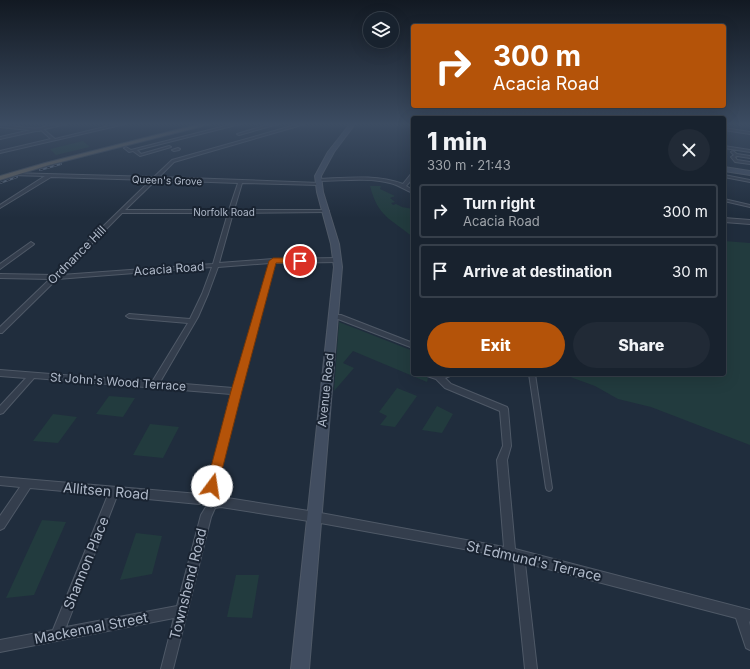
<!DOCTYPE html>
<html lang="en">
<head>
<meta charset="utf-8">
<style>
	:root { --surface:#18222e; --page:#212a36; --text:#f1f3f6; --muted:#9fa4aa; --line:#363f4a; --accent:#b45309 }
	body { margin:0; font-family:Inter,sans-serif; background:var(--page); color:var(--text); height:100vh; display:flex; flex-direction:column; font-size:15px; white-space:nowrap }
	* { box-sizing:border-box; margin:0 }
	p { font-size:13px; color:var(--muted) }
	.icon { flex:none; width:22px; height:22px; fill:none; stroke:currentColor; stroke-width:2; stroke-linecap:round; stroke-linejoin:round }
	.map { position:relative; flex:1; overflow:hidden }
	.sheet { position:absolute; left:411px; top:116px; width:315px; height:260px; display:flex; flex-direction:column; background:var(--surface); border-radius:4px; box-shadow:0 4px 16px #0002,0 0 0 1px var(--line) }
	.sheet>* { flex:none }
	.banner { position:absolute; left:411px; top:24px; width:315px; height:84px; border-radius:4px; box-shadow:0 4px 16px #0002,0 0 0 1px var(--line); background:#b45309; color:#fff; overflow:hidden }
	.fabs { position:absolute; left:363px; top:12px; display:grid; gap:8px }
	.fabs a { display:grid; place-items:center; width:36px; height:36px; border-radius:50%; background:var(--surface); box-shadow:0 4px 16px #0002,0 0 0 1px var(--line); font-size:20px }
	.pin { position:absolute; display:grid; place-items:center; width:34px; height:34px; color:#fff; margin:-17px; border:2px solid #fff; border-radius:50%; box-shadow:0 1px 4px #0007 }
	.me { position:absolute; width:44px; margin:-22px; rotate:14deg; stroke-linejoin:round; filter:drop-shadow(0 0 3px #0008) }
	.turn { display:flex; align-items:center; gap:14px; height:84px; padding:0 16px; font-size:18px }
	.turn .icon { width:52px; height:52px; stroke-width:2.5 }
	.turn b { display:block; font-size:28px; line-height:34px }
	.round { display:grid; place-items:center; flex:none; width:42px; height:42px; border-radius:21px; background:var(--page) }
	.head { display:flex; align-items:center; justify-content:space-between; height:68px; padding:0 16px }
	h1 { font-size:24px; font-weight:800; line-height:30px }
	.cta { display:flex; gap:8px; margin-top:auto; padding:8px 16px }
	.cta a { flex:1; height:46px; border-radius:24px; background:var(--accent); color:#fff; font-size:16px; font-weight:800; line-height:46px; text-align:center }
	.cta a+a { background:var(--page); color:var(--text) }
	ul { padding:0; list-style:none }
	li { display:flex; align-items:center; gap:12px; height:54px; margin:0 8px 6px; padding:0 8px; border:2px solid var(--line); border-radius:4px }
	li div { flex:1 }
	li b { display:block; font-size:15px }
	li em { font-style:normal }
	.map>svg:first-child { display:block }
	.green { fill:#223b3e }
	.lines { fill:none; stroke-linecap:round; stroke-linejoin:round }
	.pedestrian-casing { stroke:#4f5967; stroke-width:2 }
	.minor-casing { stroke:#4f5967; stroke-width:2 }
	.tertiary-casing { stroke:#4f5967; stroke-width:2 }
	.secondary-casing { stroke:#4f5967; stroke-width:2 }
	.trunk-casing { stroke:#3f4957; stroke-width:2 }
	.pedestrian { fill:#343e4d; fill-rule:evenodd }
	.minor { fill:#343e4d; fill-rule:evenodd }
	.tertiary { fill:#343e4d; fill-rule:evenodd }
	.secondary { fill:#414d60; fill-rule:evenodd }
	.trunk { fill:#62615e; fill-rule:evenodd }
	.rail-casing { stroke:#556274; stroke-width:2 }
	.rail { stroke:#192331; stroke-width:1; stroke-dasharray:3.5; stroke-linecap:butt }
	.route { fill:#b45309; stroke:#753606 }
	.labels { text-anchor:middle; stroke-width:4; stroke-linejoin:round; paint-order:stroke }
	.far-street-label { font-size:10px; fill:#afb9c9; stroke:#192331 }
	.street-label { font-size:12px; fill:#afb9c9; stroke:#192331 }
	.near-street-label { font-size:14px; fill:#afb9c9; stroke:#192331 }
</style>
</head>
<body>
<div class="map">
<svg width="750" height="669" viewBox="0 0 750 669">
	<rect width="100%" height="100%" fill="#202d3d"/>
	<!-- green -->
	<path class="green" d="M83,141L90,147L56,155L50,149Z
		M370,186H381L380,189L395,196L390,198L395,202L391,203L393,205L396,204L402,207L413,209V237C390,218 378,217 370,186Z
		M724,241L750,243V445L651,407L618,399L595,386L562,374H724Z
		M339,322L413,351V374H423L428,378L427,382L353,351L343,363L354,368L334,391Z
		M397,388L417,396L395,427L380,425L387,416L379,412Z
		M109,396L135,398L123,417L96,414Z
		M437,406L453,414L442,433L422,430Z
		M53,414L77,417L58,443L33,441Z
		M150,424L179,427L163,458L133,455Z
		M42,520L66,522L34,595L6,598Z
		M136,533L162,536L152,574L120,580Z
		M236,575H259L252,618L227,617Z"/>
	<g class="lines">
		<!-- pedestrian casing -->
		<g class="pedestrian-casing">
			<path id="pedestrian" d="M529,374H535L552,488L551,490L549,491L547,490L546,488Z"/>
		</g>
		<!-- minor casing -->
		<g class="minor-casing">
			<path id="minor" d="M117,124H125L0,153V151L51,139L41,130L42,128L55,139Z
				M233,124H240L137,150L141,154L169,146L171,147L140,156L133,151L129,152L124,148L126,147L131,150Z
				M271,124H278L239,135L237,134Z
				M299,124H305L174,162L159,177L320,183V184L318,185L242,183L234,210H327L329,211L327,212L233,213L219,263L273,259L338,258L341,260L338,262L275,263L240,391L215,489L209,499L199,504L117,496L66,627L177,606L201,515L209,502L221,497L315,512L504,547L497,460L503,446L500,411L445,388L436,379L427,376L426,374H451L450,376L445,378L451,384L507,407L508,409L511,446L507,460L515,549L750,610V622L749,621L750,626V650L746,648L736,618L525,563L537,669H525L514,560L497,555L315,522L221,507L215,508L211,517L173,669H161L174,618L0,652V640L53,630L108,495L30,488L4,528L0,530V516L20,487L0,485V477L199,494L203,493L208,485L231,394L34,378L3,413L0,414V406L26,378L0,376V370L152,382L188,323L129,318L126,316L129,314L190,319L202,294L212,267L57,279L2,333H0V327L50,279L0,278V274L53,275L151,180L51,177L0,208V205L45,176L11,175L9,174L11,173L154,177L172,160ZM156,180L238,183L229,210H125ZM122,213H228L213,264L61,275ZM270,263L233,388L160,382L198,317L208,294L218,267Z
				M0,125L39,129L41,130L39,131L0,127Z
				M724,128L750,132V134L724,130Z
				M724,146L750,150V152L724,148Z
				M178,148L180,149L179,150L174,151L172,150Z
				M733,151L737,154L750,156V158L737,156L735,157L737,160L750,162V164L735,162L731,157L734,155L731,152Z
				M411,174H413V178L406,186L413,190V193C405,190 399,185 390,183C367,177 342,181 318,181L316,180L318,179C346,178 375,174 403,184Z
				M724,175L750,180V182L724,177Z
				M724,199L750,205V207L724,201Z
				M724,218L750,220V224L724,222Z
				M31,242L34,244L33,245L0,269V264Z
				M332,315H341L413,343V348L338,319H332L331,317Z"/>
		</g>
		<!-- tertiary casing -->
		<g class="tertiary-casing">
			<path id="tertiary" d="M57,124H67L0,139V137Z"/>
		</g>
		<!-- secondary casing -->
		<g class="secondary-casing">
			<path id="secondary" d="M350,124H355L334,152L321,176L323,192L339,244L342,267L309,669H291L334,267L331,244L317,192L315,176L328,152Z
				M724,167L750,171V175L724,171Z"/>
		</g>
		<!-- trunk casing -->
		<g class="trunk-casing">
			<path id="trunk" d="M200,124H211L49,165L0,180V176L45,163Z"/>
		</g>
		<!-- pedestrian -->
		<use href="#pedestrian" class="pedestrian"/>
		<!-- minor -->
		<use href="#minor" class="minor"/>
		<!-- tertiary -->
		<use href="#tertiary" class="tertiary"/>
		<!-- secondary -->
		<use href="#secondary" class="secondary"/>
		<!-- trunk -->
		<use href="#trunk" class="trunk"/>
		<!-- rail casing -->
		<g class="rail-casing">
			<path id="rail" d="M40,170L61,164
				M0,183L17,177"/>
		</g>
		<!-- rail -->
		<use href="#rail" class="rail"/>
	</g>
	<!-- sky -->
	<linearGradient id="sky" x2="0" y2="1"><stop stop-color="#121922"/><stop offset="0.57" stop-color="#3c4c62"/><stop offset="1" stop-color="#3c4c62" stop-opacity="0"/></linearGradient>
	<rect width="750" height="218" fill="url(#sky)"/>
	<!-- route -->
	<path class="route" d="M273,258H300L304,261L300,263H276L242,391L218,486L216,490L212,492L208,490L206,486L231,391L269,261Z"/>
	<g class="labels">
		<!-- far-street labels -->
		<g class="far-street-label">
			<text transform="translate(167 180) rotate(2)" y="4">Queen's Grove</text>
			<text x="224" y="216">Norfolk Road</text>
		</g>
		<!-- street labels -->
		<g class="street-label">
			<text transform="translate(77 255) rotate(-45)" y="4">Ordnance Hill</text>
			<text transform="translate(169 269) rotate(-4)" y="4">Acacia Road</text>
			<text transform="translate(118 382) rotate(4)" y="4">St John's Wood Terrace</text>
			<text transform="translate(326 390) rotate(-84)" y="4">Avenue Road</text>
		</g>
		<!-- near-street labels -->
		<g class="near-street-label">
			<text transform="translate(106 491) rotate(5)" y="5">Allitsen Road</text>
			<text transform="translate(534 561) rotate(13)" y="5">St Edmund's Terrace</text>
			<text transform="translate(86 563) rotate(-68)" y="5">Shannon Place</text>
			<text transform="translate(188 584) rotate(-76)" y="5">Townshend Road</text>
			<text transform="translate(91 628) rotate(-11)" y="5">Mackennal Street</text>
		</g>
	</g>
</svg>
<div class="fabs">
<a><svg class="icon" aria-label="layers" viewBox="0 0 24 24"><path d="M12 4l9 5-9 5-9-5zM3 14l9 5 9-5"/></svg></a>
</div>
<div class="pin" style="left:300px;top:261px;background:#d93025"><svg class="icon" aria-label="arrive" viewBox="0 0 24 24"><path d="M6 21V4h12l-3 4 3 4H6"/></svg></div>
<svg class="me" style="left:212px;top:486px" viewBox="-20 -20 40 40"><circle r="19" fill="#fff"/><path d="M0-13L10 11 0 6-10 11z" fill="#b45309"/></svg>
<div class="banner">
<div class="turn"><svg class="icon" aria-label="right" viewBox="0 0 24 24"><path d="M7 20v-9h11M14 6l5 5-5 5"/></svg><div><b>300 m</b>Acacia Road</div></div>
</div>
<section class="sheet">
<div class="head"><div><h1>1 min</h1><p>330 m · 21:43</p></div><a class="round"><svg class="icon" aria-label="close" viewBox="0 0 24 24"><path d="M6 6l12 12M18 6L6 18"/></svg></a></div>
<ul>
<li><svg class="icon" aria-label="right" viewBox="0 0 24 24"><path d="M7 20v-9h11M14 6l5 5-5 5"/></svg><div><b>Turn right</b><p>Acacia Road</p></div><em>300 m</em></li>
<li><svg class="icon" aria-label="arrive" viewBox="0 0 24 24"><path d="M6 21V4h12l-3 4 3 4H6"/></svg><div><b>Arrive at destination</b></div><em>30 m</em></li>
</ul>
<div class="cta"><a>Exit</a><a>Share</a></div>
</section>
</div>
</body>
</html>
